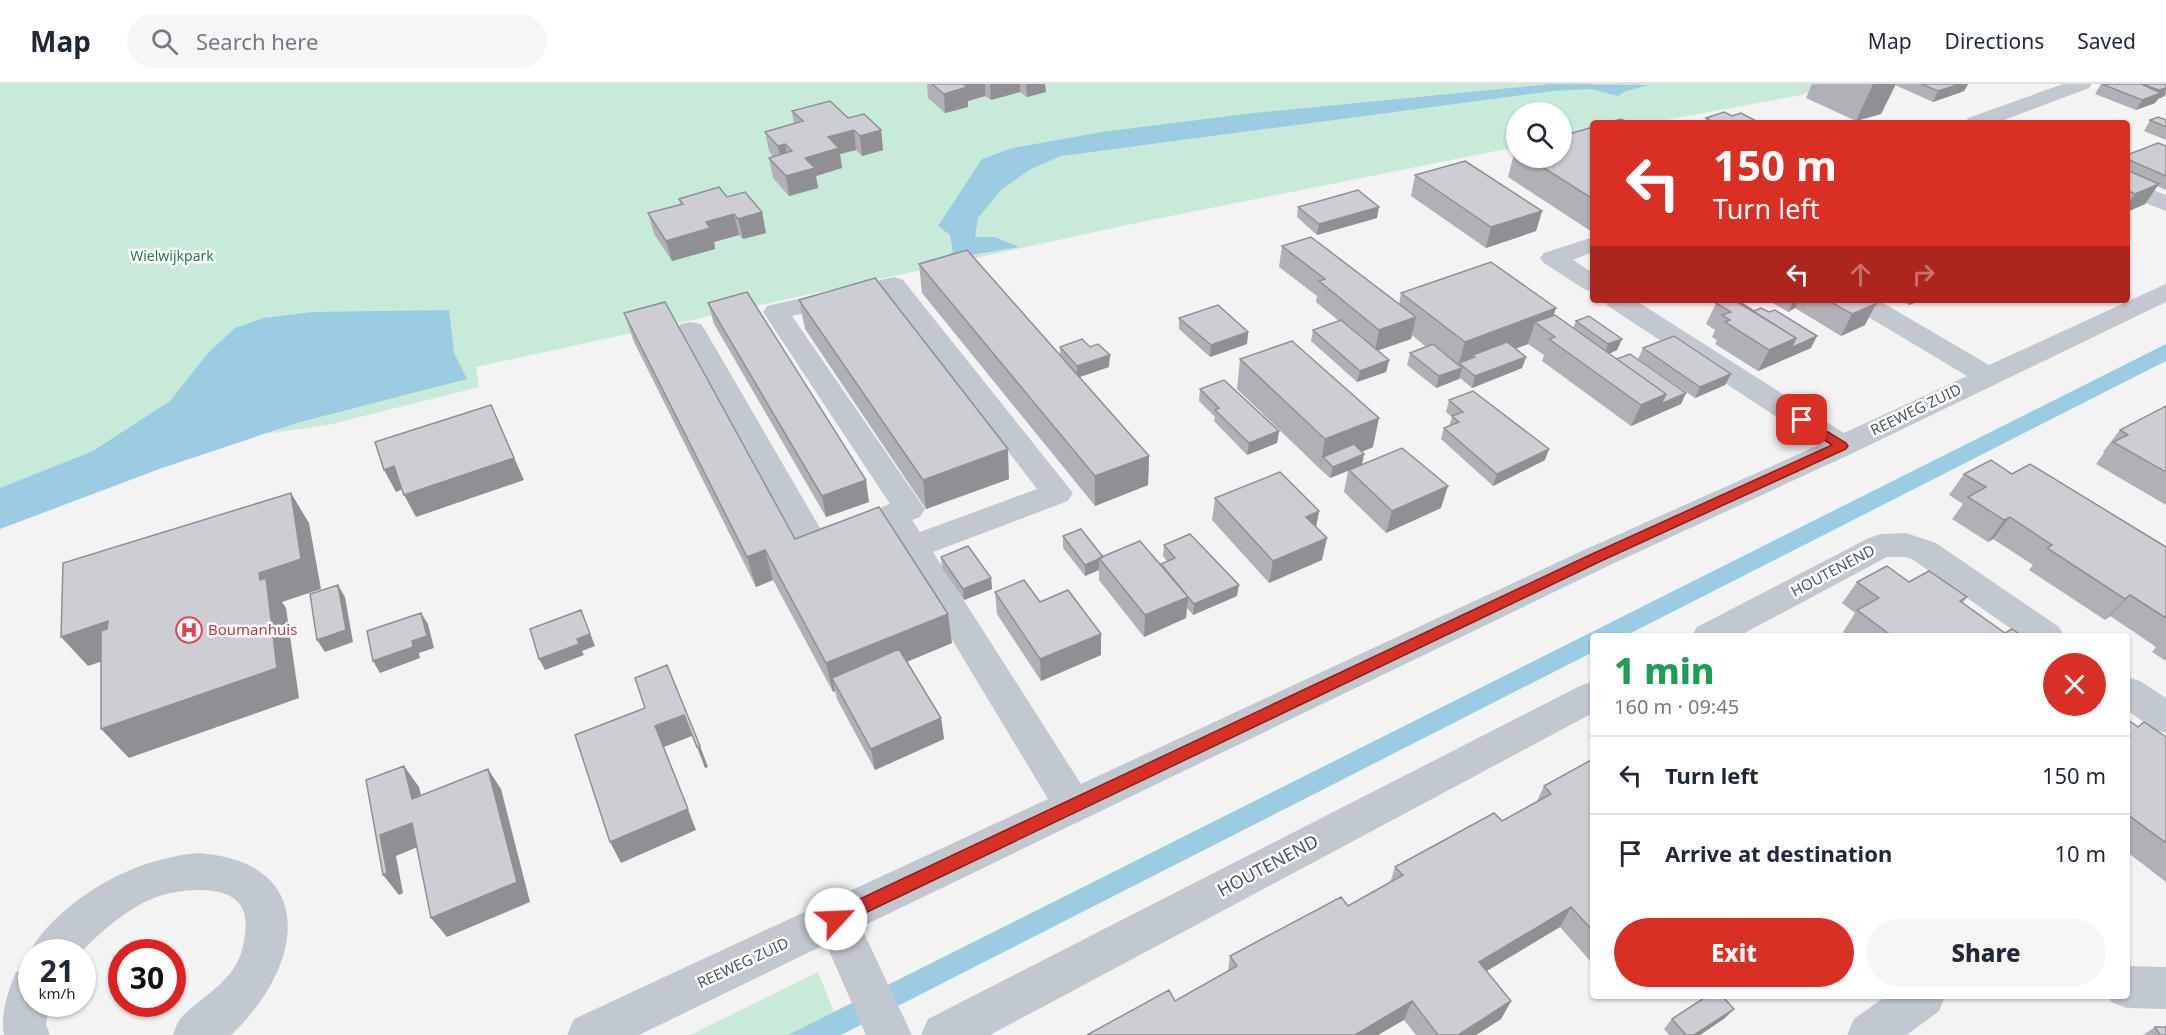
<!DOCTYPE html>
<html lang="en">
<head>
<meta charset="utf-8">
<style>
	:root { --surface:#fff; --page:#f6f6f7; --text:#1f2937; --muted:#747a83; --line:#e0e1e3; --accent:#d93025 }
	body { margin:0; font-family:"Noto Sans",sans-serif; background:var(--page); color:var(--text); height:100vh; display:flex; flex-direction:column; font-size:22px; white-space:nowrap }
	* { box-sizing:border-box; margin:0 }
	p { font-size:20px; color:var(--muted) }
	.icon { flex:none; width:33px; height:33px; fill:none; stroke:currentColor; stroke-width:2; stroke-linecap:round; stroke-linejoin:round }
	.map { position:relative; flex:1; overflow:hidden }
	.sheet { position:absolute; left:1590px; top:549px; width:540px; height:366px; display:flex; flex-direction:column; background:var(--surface); border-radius:6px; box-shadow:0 2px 4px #0004 }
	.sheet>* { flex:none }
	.banner { position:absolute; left:1590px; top:36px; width:540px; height:183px; border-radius:6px; box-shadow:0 2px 4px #0004; background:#d93025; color:#fff; overflow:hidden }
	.controls { position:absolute; left:1506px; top:18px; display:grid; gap:12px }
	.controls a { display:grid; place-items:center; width:66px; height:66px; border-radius:50%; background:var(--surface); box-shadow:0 2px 4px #0004; font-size:30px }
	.speed { position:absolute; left:18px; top:855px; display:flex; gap:12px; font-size:30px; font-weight:700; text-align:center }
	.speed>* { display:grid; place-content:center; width:78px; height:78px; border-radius:50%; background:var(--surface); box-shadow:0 2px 4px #0004; line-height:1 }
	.speed small { font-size:15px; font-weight:400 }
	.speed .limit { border:9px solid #d22; background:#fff; color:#111 }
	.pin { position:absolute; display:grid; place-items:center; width:51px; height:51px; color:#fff; margin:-26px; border-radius:12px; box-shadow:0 3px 9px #0006 }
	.me { position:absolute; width:66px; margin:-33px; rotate:65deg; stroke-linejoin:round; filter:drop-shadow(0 0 4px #0008) }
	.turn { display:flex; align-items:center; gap:21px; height:126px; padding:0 24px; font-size:27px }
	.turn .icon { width:78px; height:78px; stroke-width:2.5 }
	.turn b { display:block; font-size:42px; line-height:51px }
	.lanes { display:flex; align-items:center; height:57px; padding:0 24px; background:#0003; justify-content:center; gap:30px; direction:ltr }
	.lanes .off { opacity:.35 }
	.round { display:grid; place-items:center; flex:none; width:63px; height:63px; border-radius:32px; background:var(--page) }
	.summary { display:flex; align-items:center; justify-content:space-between; height:102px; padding:0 24px }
	h1 { font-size:36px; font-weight:800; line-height:45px; color:#1e9e55 }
	.button { display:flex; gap:12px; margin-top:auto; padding:12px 24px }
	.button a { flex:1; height:69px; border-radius:36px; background:var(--accent); color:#fff; font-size:24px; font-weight:800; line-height:69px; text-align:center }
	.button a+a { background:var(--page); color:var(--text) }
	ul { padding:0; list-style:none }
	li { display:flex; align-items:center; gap:18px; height:78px; padding:0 24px; border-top:2px solid var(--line) }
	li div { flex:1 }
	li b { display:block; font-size:22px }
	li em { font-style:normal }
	header { display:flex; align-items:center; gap:36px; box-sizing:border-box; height:84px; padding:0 30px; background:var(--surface); border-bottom:2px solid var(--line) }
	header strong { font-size:28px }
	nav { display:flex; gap:33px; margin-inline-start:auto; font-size:21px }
	.search { width:420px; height:54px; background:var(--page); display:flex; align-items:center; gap:15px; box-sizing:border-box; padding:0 21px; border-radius:33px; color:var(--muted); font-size:22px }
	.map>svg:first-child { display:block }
	.green { fill:#c8ebd9 }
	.water { fill:#9bcce2 }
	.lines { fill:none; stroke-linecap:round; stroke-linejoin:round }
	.minor { fill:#c2c8cf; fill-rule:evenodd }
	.wall { fill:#b0b1b6 }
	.shaded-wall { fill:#909094 }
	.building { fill:#cdced4; stroke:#909094; stroke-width:1.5 }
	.route { fill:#d93025; stroke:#8d1f18; stroke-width:1.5 }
	.labels { text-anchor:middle; stroke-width:5; stroke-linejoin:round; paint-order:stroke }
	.far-park-label { font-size:14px; fill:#247756; stroke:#fff }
	.street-label { font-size:15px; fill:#4c545e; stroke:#fff }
	.health-label { font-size:15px; fill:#be3a42; stroke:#fff; text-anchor:start }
	.near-street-label { font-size:18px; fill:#4c545e; stroke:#fff }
</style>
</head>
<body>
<header>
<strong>Map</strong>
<div class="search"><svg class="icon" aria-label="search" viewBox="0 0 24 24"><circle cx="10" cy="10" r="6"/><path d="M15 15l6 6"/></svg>Search here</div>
<nav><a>Map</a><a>Directions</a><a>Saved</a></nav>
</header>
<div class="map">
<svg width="2166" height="951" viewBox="0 0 2166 951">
	<rect width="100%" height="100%" fill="#f4f3f3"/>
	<!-- green -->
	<path class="green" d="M0,0H1828L1801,11L1650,39H1593V49L1562,55V28H1516V63L1141,138L476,283L479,303L328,341L265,350L297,339L466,295L462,286L0,421Z
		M818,888L834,928L788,951H690Z"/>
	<!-- water -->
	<path class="water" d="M1552,0L1650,1L1626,7L1618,12L1591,5L1553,7L1061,72L1031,85L1002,105L978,134L975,153H995L1019,163L935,177L953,168L950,151L938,142L982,75L1013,64L1102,48L1254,29Z
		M449,226L454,269L467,295L297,339L162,384L0,445V404L93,367L170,317L208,269L235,244L264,234L312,228Z
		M2166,260V277L1625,552H1593V568L841,951H788Z"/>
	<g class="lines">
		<!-- minor -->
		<path class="minor" d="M2063,0H2092L2089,4L1996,39H1965L1968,34Z
			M2127,96L2166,111V127L2127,112Z
			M1593,153V168L1573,176L1593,189V208L1584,205L1544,179L1540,174L1544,169Z
			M894,193L903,196L1073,409L1068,417L933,468L1081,700L1584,466L1819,361L1608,222L1604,216H1635L1844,349L1967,292L1850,222L1846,216H1878L1989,281L2166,200V218L1853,369L1608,482L861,843L912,951H866L826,860L639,951H567L574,935L1048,715L877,431L882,423L890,420L763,228L767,222ZM888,210L1037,405L920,448L912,436L920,433L925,425L792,232Z
			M691,238L701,240L705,246L820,444L846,436L857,439L862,447L857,455L812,471L800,467L677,246L681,240Z
			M1906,449L1936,459L2059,543L2064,552H2021L1912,475L1905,473H1887L1739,552H1692L1697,543L1869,454L1881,450Z
			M2127,593L2140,597L2166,614V649L2153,645L2127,626Z
			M1593,597V629L990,951H921L928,935L1580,602Z
			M199,769C323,779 301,886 231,951H173C175,946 177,938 181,934C200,913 234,898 242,866C245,854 248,838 243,826C232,798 176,805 154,814C126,825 102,847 81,868H32V871L30,868C38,852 49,841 62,829C101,795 146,774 199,769Z
			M32,882V920H50L46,940L50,951H4C0,931 8,907 16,888Z
			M2127,882L2166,883V925L2127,924L2111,918L2109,912H2127Z
			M1886,912H1945L1939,927L1907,951H1847L1854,935Z"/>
	</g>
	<!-- wall -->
	<path class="wall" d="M927,0H1045L1046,8L1027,13L1020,8L991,16L985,12L968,17V23L945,29L928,14Z
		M1812,0H1968L1964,7L1933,18L1895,1L1881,30L1856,37L1806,14Z
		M2101,0H2166V10L2158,15L2155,19L2136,26L2095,10Z
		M792,27L848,34L881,46L883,66L862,72L856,66L840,70L842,84L816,92L818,104L789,112L773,94L769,74L773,73L769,67L765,48L794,40Z
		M1732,32L1760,39H1704L1706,34Z
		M2150,36H2166V56L2144,47Z
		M1593,43V144L1589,146L1508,93L1515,66L1516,65V74H1562Z
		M2166,62V106L2157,102L2145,120L2127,128V71Z
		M1415,91L1542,127L1536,147L1486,164L1411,112Z
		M727,113L762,128L766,149L743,155L739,151L714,158L715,165L672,177L654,150L648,129L680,121L679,115Z
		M1298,123L1377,134L1317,151L1297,133Z
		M1282,162L1399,220L1401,209L1553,232L1573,244L1576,237L1622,255L1617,266L1609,270L1617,275L1686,309L1681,320L1631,342L1542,277L1544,271L1528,260L1515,265L1526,273L1522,284L1472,304L1460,294L1459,295L1436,304L1407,281L1410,269L1426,263L1412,251L1411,255L1377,267L1389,276L1386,288L1357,298L1311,257L1313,246L1339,237L1316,218L1317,212L1279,183Z
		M919,180L1060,271V263L1109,283L1079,293L1149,372L1148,401L1095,422L922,209Z
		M799,216L1009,395L926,425L805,245Z
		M1768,216H1870L1865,241L1841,252L1795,224L1788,228Z
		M1900,216H1922L1909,221Z
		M708,219L869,418L826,433L714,240Z
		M1716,219L1811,264L1758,287L1715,260L1717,256L1712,253L1715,246L1706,240Z
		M624,229L795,455L952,559L907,578L941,634L944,655L875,686L837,615L835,607L833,608L773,496L756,503L634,258Z
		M1179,234L1248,248L1247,260L1210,273L1179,245Z
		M1643,264L1725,301L1695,314L1638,275Z
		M1240,275L1373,363L1362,368V381L1441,424L1386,449L1344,408L1348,387L1330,394L1320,385L1237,305Z
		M1200,305L1279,347L1277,359L1247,371L1214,337L1215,333L1199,317Z
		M1449,316L1545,376L1493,402L1441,355L1444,344L1449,342L1452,333L1446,328Z
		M2166,322V421L2096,380L2104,369L2103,368L2120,346Z
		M1964,390H2012L2166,463V577L2152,568L2156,563L2134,548L2110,532L2105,536L2029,486L2033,481L1993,455L1988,458L1952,435L1963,420L1949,411Z
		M1215,414L1319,427L1316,443L1322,476L1269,499L1212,436Z
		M1063,452L1103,473L1161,481V480L1167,477L1163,472L1164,461L1237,512L1193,531L1187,524L1186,534L1144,553L1099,496V486L1085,492L1063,464Z
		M941,473L991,494L992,505L964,516L942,484Z
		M1857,498H1909L1967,513L1963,519L2005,549L2022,552H1848L1843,548L1855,529L1842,519Z
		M995,508L1040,518L1101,550V571L1041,597L997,530Z
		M2127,635L2138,643L2166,653V798L2127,768Z
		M1593,675V878L1592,879L1560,843L1486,887L1511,917L1501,935L1476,951H1416L1404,936L1087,951L1175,917L1228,887L1230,872L1348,822L1390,799L1395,783L1502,737L1537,717L1544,702Z
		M1725,934L1700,951H1669L1664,945L1672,935Z
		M2155,943L2166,951H2143Z"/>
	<!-- shaded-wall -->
	<path class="shaded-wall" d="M962,0H985V12L968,17V23L945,29L944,10Z
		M990,0H1020V8L991,16Z
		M1026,0H1045L1046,8L1027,13Z
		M1873,0H1896L1881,30L1856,37Z
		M1960,0H1968L1964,7L1933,18L1938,7Z
		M2166,4L2165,12L2158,15L2155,19L2136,26L2142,16L2156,11L2159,6Z
		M854,46L856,66L840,70L842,84L816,92L818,104L789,112L786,92L828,53Z
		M881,46L883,66L862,72L860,52Z
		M785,60L789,80L782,82L778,62Z
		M2159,100L2145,120L2127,128V122L2135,110Z
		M1379,123L1377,134L1317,151L1319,140Z
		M1542,127L1536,147L1486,164L1491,143Z
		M762,128L766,149L743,155L738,135Z
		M734,130L739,151L714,158L715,165L672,177L666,157L706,138Z
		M1593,133V144L1589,146Z
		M1794,216H1799L1795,224L1788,228Z
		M1912,216H1922L1909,221Z
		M1876,220L1865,241L1841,252L1852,230Z
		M1556,224L1548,248L1535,238L1528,260L1472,281L1475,273L1473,271L1469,282L1459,279L1465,258Z
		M1416,233L1411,255L1375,267L1379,246Z
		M1248,248L1247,260L1210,273L1211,261Z
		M1817,252L1811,264L1758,287L1769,266L1796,254Z
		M1622,255L1617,266L1604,272L1608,260Z
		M1110,271L1109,283L1077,294V282Z
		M1526,273L1522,284L1472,304L1475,292Z
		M1389,276L1386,288L1357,298L1360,287Z
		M1462,284L1459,295L1436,304L1439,292Z
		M1731,290L1725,301L1695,314L1700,303Z
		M1686,309L1681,320L1631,342L1641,321L1666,310Z
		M491,321L524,396L416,433L404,411Z
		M1379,334L1373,363L1330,381L1323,373L1320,385L1325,355Z
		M1279,347L1277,359L1247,371L1249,359Z
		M1008,365L1009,395L926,425L923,396Z
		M1549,365L1545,376L1493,402L1497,390Z
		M1364,370L1362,381L1330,394L1333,383Z
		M1149,372L1148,401L1095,422V392Z
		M394,382L406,404L396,408L384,386Z
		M866,396L869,418L826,433L822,412Z
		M1448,402L1441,424L1386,449L1392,427Z
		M291,409L309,439L321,505L282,518L286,524L299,614L129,674L101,645L260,496L259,489Z
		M1319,427L1315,449L1306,433Z
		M2010,433L1993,455L1988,458L2004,436Z
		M1327,454L1322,476L1269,499L1273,477Z
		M765,466L773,496L756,503L747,473Z
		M1099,475V486L1085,492V481Z
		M991,494L992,505L964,516L963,505Z
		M338,501L345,513L353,558L325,568L317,556Z
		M1239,501L1237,512L1193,531L1194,520Z
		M2130,511L2110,532L2105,536L2125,515Z
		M1188,513L1186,534L1144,553L1145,531Z
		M581,526L595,562L582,567L584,571L545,586L539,575L577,555Z
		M421,529L428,540L434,564L419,569L420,574L380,589L373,577L412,557Z
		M948,530L952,559L838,606L832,594L835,607L833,608L826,579Z
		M108,537L133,567L88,582L61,553Z
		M1101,550V571L1041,597L1040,575Z
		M684,631L692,652L664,663L696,746L621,779L610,758L655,642Z
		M941,634L944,655L875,686L871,665Z
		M700,662L708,683L705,684L697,663Z
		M404,682L419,703L427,735L412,715Z
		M488,685L501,705L530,818L447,853L431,834Z
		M412,739L427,759L396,772L403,809L399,811L383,791L380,751Z
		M1571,823L1560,843L1470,897L1479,878Z
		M1412,917L1404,936L1378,951H1355Z
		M1511,917L1501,935L1476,951H1458Z
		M1734,925L1725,934L1700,951H1694Z"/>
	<!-- building -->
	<path class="building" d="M932,0H963L967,3L944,10Z
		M1921,0H1960L1938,7Z
		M2102,0H2141L2161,9L2142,16Z
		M2142,0H2166V4L2159,6Z
		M830,17L848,34L864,30L881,46L860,52L854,46L828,53L839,64L805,74L815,84L786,92L769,74L792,67L785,60L778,62L765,48L803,37L792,27Z
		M1724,28L1732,32L1741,29L1760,39H1715L1706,34Z
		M2158,33L2166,36V43L2150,36Z
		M1621,35L1629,39H1606Z
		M1593,43V115L1528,74H1562V52Z
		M2158,59L2166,62V92L2127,75V71Z
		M1465,77L1542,127L1491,143L1415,91Z
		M2127,86L2159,100L2135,110L2127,106Z
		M719,103L727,113L745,108L762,128L738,135L734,130L706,138L710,144L666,157L648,129L683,120L679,115Z
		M1358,106L1379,123L1319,140L1298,123Z
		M1311,153L1416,233L1379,246L1319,197L1325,195L1282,162Z
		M967,166L1149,372L1095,392L919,180Z
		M1491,178L1556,224L1465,258L1401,209Z
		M875,194L1008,365L923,396L799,216Z
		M747,208L866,396L822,412L708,219Z
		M1722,216H1734L1796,254L1769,266L1725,238L1730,236L1722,231L1731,228L1716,219Z
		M1827,216H1870L1876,220L1852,230Z
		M665,218L795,455L879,423L948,530L826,579L765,466L747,473L624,229Z
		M1740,219L1743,220L1754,227L1761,224L1769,228L1775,226L1817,252L1791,264L1796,254Z
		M1218,221L1248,248L1211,261L1179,234Z
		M1555,231L1666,310L1641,321L1549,255L1555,253L1535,238Z
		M1589,232L1622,255L1608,260L1576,237Z
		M1341,236L1389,276L1360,287L1313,246Z
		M1674,252L1731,290L1700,303L1643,264Z
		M1082,255L1090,263L1098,260L1110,271L1077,282L1060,263Z
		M1292,257L1379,334L1325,355L1240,275Z
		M1507,258L1526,273L1475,292L1459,279L1475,273L1473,271Z
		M1433,260L1462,284L1439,292L1410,269Z
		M1630,270L1686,309L1661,320L1666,310L1617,275Z
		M1224,296L1279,347L1249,359L1215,326L1219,324L1200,305Z
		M1473,307L1549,365L1497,390L1444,344L1459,338L1452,332L1463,328L1449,316Z
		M491,321L514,374L404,411L394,382L384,386L375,358Z
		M2166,322V388L2113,358L2128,351L2120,346Z
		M1354,360L1364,370L1333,383L1323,373Z
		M1402,364L1448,402L1392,427L1349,386Z
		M1991,376L2012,390L2030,380L2166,463V534L2130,511L2125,515L2047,464L2052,461L2010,433L2004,436L1968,413L1986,403L1964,390Z
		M1280,388L1319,427L1306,433L1327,454L1273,477L1215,414Z
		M291,409L301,475L259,489L260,496L266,494L277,584L101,645V547L107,545L108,537L61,553L63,479Z
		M1081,445L1103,473L1085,481L1063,452Z
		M1190,450L1239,501L1194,520L1161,480L1175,474L1164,461Z
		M1140,457L1188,513L1145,531L1099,474Z
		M968,462L991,494L963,505L941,473Z
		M1887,482L1909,498L1929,487L1967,513L1960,517L2005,549L2012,545L2022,552H1892L1857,526L1879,514L1857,498Z
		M1024,496L1040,518L1068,506L1101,550L1040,575L995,508Z
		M338,501L346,546L317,556L310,510Z
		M581,526L590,550L577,555L579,560L539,575L530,545Z
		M421,529L427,552L412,557L413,563L373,577L367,547Z
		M899,565L941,634L871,665L832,594Z
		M667,581L700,662L697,663L684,631L655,642L688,725L610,758L575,651L645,624L635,594Z
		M2127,635L2138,643L2144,638L2166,653V759L2127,730Z
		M1593,675V847L1571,823L1479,878L1511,917L1458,951H1438L1412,917L1355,951H1087L1169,906L1175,917L1237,882L1230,872L1341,813L1348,822L1403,791L1395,783L1494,729L1502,737L1551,710L1544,702Z
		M404,682L412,715L488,685L517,798L431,834L412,739L380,751L387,789L383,791L366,696Z
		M1707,912H1722L1734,925L1694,951H1686L1672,935Z
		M2155,943H2166V951H2160Z"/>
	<!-- route -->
	<path class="route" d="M1802,332L1846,359L1848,362L1846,365L1601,477L842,840L836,843L830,840L827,835L830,829L1592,470L1832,361L1797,338L1795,336Z"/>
	<!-- icons -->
	<defs>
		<g id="hospital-ring" transform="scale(1.35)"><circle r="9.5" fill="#fff" stroke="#e0444e" stroke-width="1.5"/><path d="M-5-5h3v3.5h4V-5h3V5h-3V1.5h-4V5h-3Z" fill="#e0444e"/></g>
	</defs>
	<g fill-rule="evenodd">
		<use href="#hospital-ring" x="189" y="546"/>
	</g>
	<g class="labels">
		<!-- far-park labels -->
		<g class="far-park-label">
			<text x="172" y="177">Wielwijkpark</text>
		</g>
		<!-- street labels -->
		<g class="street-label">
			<text transform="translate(1916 326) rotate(-26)" y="5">REEWEG ZUID</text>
			<text transform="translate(1833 487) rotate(-28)" y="5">HOUTENEND</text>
			<text transform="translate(743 879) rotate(-25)" y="5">REEWEG ZUID</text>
		</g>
		<!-- health labels -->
		<g class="health-label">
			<text x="208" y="551">Boumanhuis</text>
		</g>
		<!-- near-street labels -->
		<g class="near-street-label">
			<text transform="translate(1268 782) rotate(-28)" y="6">HOUTENEND</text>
		</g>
	</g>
</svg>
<div class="controls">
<a><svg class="icon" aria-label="search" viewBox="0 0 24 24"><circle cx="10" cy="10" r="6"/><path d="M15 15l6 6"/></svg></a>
</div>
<div class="speed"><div>21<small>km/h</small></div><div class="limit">30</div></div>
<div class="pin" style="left:1802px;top:336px;background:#d93025"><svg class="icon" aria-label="arrive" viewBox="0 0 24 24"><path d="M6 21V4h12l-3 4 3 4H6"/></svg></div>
<svg class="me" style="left:836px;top:835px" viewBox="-20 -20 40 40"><circle r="19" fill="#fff"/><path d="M0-13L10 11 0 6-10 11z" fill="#d93025"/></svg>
<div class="banner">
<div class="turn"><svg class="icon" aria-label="left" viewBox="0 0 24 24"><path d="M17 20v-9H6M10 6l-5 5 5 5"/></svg><div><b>150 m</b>Turn left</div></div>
<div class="lanes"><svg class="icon" aria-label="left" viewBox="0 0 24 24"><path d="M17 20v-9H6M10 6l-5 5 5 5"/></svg><svg class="icon off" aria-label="ahead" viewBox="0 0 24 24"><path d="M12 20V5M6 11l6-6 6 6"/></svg><svg class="icon off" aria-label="right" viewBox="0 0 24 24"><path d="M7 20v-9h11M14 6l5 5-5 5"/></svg></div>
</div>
<section class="sheet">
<div class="summary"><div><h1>1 min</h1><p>160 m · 09:45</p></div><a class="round" style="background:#d93025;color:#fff"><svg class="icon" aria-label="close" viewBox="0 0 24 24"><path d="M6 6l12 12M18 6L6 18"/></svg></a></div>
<ul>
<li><svg class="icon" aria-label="left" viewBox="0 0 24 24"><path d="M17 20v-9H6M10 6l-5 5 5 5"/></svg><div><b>Turn left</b></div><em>150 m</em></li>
<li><svg class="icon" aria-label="arrive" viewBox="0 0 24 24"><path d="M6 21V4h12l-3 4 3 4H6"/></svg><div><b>Arrive at destination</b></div><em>10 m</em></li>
</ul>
<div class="button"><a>Exit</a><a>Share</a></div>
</section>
</div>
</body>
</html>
